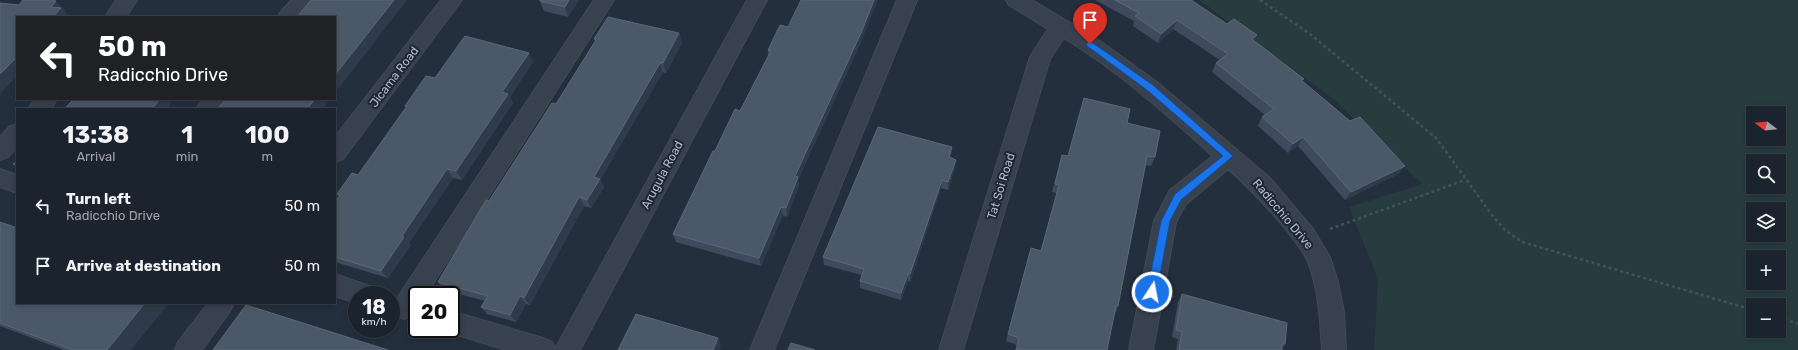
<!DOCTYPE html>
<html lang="en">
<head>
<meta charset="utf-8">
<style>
	:root { --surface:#1b232e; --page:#242b36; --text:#f1f3f6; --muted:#a0a4aa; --line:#39404a }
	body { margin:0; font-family:Rubik,sans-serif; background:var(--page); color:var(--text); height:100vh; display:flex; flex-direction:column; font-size:15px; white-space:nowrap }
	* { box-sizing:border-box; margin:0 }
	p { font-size:13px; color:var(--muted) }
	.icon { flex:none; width:22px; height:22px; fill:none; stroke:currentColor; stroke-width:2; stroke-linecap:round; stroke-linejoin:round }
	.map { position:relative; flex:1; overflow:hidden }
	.sheet { position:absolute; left:16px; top:108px; width:320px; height:196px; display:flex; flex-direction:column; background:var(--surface); border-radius:0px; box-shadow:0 2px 6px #0003,0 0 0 1px var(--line) }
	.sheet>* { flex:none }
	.top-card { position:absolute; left:16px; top:16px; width:320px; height:84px; border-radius:0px; box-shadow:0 2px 6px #0003,0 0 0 1px var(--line); background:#202124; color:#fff; overflow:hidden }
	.needle { width:26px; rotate:286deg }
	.controls { position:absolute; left:1746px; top:106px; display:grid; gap:8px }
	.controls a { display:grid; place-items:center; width:40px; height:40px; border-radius:0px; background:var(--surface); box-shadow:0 2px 6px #0003,0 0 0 1px var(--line); font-size:20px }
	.speed { position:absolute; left:348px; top:286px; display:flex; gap:8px; font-size:20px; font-weight:700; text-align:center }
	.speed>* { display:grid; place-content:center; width:52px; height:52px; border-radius:50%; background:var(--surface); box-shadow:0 2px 6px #0003,0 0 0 1px var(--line); line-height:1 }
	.speed small { font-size:10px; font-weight:400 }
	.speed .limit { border:2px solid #111; border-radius:6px; background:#fff; color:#111 }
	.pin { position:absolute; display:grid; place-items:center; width:34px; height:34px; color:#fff; margin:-41px -17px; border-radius:50% 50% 50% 0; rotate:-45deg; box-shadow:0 0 4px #0007 }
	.pin .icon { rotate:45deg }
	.me { position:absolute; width:44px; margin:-22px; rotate:11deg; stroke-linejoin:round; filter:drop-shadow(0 0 3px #0008) }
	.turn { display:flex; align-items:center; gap:14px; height:84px; padding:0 16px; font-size:18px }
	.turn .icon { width:52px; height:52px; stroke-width:2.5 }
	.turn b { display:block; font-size:28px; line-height:34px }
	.eta { display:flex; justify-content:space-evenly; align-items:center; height:68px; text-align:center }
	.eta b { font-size:24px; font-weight:700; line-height:28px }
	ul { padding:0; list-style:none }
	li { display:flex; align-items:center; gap:12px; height:60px; padding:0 16px }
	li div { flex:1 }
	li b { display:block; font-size:15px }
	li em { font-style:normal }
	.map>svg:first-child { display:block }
	.green { fill:#263c3f; fill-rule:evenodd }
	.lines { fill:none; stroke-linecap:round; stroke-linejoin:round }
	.minor-casing { stroke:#414a57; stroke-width:2 }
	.path { stroke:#3f5557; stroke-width:2.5; stroke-dasharray:3 3; stroke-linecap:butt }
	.minor { fill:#38414e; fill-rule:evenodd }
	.wall { fill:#3f4b5c }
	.shaded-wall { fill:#2f3b4b }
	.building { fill:#4b5868; stroke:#5c6777 }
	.route { fill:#1a73e8; stroke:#114b97 }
	.labels { text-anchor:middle; stroke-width:4; stroke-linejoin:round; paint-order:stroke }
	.street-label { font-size:12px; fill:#b4bcc9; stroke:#1d2633 }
</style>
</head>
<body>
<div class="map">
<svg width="1798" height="350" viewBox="0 0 1798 350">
	<rect width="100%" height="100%" fill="#242f3e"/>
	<!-- green -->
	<path class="green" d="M1199,0H1798V350H1374L1378,279L1349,207L1422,184L1331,97ZM1753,113H1779V139H1753ZM1753,161H1779V187H1753ZM1753,209H1779V235H1753ZM1753,257H1779V283H1753ZM1753,305H1779V331H1753Z"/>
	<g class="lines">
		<!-- minor casing -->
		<g class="minor-casing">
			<path id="minor" d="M116,0H137L126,17H105Z
				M291,0H312L299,17H277Z
				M441,0H462L343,159L335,162V137Z
				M594,0H614L426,295H417C417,308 417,314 404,319L396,316L392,308L396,300Z
				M747,0H767L580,350H506L442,330L451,329V311L543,338L552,342L555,349Z
				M897,0H917L774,350H750Z
				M1006,0H1032L1097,39L1157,82L1270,178L1313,229L1330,257L1338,282L1344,312L1346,350H1322C1320,320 1319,291 1308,262C1303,249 1292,238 1284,227C1265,205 1250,188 1228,169L1186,204L1176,222L1153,350H1129L1154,221L1170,190L1213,156C1166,114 1118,71 1064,38L1050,59L963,350H939L1030,57L1048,29L1009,5Z
				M35,99H57L51,109H28Z
				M203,99H226L220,109H196Z
				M17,124V147L8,157L0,160V137L9,127Z
				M0,169L17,175V193L0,187Z
				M335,274L372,287L376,295H357V303L335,296Z
				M208,303H234L230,311L202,350H175L178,342Z"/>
		</g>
		<!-- path -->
		<path class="path" d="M1260,0L1310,34L1436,138L1492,215L1505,230L1522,242L1753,310
			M1330,229L1465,180
			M1779,317L1798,324"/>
		<!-- minor -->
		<use href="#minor" class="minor"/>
	</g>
	<!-- wall -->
	<path class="wall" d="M540,0H579L568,17L544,11L540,1Z
		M1095,0H1191L1227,24L1257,35L1254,40L1304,79L1302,81L1350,121L1405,166L1398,174L1345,200L1298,146L1288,153L1258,126L1262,117L1265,115L1212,72L1216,63L1220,60L1173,29L1158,43L1133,26L1134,21Z
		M679,33L682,43L666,73L663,72L600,180L604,187L591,208L584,206L530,305L526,304L516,322L487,314L481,307L485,301L444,290L438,282L489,201L556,104L595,41L594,39Z
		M861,42L798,180L799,185L787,217L783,215L761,266L676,242L673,234L715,151L740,111L768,55V50Z
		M533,62L510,97L513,103L462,180L453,178L409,243L411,245L388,278L335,262V202L339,197L337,194L358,175L406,108L405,106L435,78Z
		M1127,123L1155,157L1151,166L1146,165L1118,306L1115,314L1017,345L1006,341L1031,248L1041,251L1057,193L1052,192L1062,155L1068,156Z
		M952,147L950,158L955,168L948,190L941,188L910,282L908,281L901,300L860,288V281L862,275L824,265L823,257Z
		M0,222L131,350H64L0,326Z
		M1182,294L1285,344L1282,348V350H1176L1178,339L1172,337L1178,302Z"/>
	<!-- shaded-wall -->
	<path class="shaded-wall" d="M394,0H407L335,93V75Z
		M569,0H579L568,17L565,7Z
		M874,0H878L861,42L798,180L799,185L787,217L786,208L795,176Z
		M56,1L65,10L64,11L70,17H53L51,7Z
		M1177,20L1173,29L1158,43L1161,34Z
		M679,33L682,43L666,73L663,63Z
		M1257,35L1252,44V39Z
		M529,53L533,62L510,97L513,103L462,180L456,171L502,92Z
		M17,57V76L0,94V74Z
		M660,63L663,72L600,180L604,187L591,208L587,200L594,177Z
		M160,99H174L169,106L170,107L169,109H152Z
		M315,99H330L322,109H307Z
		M1303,137L1298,146L1288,153L1293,144Z
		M952,147L951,155L948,166L949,157Z
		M956,160L955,168L948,190V182Z
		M1405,166L1398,174L1345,200L1351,192Z
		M447,169L453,178L409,243L411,245L388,278L381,271L402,236Z
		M942,180L941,188L910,282V274Z
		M579,197L584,206L530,305L524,298Z
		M781,207L783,215L761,266L759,258Z
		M908,274V281L901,300V293Z
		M520,296L526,304L516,322L510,315Z
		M145,303H169L131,350H107Z
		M718,338L721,345L719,350H713Z"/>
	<!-- building -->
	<path class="building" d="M23,0H50L56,1L51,7L61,8L53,17H17V57L0,74V3L19,5Z
		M311,0H394L335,75V17H297Z
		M540,0H569L565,7L540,1Z
		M801,0H874L861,33L795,176L798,177L786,208L781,207L759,258L673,234L713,151H715L735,109L740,111L771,51L768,50L780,25L788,27Z
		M1115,0H1191L1227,24L1234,19L1257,35L1252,39L1304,79L1301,80L1350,121L1360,117L1405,166L1351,192L1303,137L1293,144L1262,117L1274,109L1216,63L1228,54L1177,20L1161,34L1135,16L1139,13Z
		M608,17L679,33L663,63H660L594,177L600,179L587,200L579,197L524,298L520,296L510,315L481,307L488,296L438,282L486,200L489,201L552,103L556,104L596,40L594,39Z
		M465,36L529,53L502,92L508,94L456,171L447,169L402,236L404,237L381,271L335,257V202L340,195L337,194L352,173L358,175L407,106H405L426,76L435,78Z
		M1084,98L1130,109L1127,123L1160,131L1155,157L1147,156L1118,306H1116L1107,350H1016L1019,338L1008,334L1031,248L1041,251L1059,185L1055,184L1062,155L1068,156Z
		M74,99H160L152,109H64Z
		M226,99H315L307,109H217Z
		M878,127L952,147L949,157L956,160L948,182L942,180L910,274H908L901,293L860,281L864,269L823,257Z
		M17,161V166L13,164Z
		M0,222L17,228V303H145L107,350H73L0,323Z
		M1182,294L1287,323L1285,344H1282V350H1179L1182,332L1176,330Z
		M246,305L388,350H213Z
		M636,314L718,338L713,350H618Z
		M791,343L815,350H788Z"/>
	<!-- route -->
	<path class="route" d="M1090,41L1153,85L1233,156L1181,200L1170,221L1157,292L1152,297L1147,292L1161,221L1175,194L1223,156L1147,90L1087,46L1086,44Z"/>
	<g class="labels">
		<!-- street labels -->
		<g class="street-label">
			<text transform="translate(394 77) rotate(-53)" y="4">Jicama Road</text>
			<text transform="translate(662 175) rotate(-62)" y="4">Arugula Road</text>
			<text transform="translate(1001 186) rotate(-73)" y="4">Tat Soi Road</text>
			<text transform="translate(1283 214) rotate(50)" y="4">Radicchio Drive</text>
		</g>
	</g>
</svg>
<div class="controls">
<a><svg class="needle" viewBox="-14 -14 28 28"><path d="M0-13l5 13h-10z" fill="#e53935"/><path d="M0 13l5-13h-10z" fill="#a0a4aa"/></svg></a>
<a><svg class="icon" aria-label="search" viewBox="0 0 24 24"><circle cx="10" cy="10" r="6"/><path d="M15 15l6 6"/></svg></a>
<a><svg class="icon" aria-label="layers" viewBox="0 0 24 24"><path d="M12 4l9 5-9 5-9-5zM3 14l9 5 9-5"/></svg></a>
<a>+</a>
<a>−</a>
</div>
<div class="speed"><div>18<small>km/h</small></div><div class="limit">20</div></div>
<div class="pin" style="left:1090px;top:44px;background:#d93025"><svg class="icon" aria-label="arrive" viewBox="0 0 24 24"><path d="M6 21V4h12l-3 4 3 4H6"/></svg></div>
<svg class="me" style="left:1152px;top:292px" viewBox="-20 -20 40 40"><circle r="17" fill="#1a73e8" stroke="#fff" stroke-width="3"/><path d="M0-11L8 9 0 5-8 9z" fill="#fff"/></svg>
<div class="top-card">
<div class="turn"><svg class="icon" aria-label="left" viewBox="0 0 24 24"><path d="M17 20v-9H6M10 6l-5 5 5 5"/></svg><div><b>50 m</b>Radicchio Drive</div></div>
</div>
<section class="sheet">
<div class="eta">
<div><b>13:38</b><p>Arrival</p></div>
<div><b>1</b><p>min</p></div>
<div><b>100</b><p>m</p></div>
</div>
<ul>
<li><svg class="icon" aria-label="left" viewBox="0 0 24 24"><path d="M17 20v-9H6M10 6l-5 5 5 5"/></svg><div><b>Turn left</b><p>Radicchio Drive</p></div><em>50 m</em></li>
<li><svg class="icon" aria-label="arrive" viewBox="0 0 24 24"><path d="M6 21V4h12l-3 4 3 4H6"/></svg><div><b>Arrive at destination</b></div><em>50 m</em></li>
</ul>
</section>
</div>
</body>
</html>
